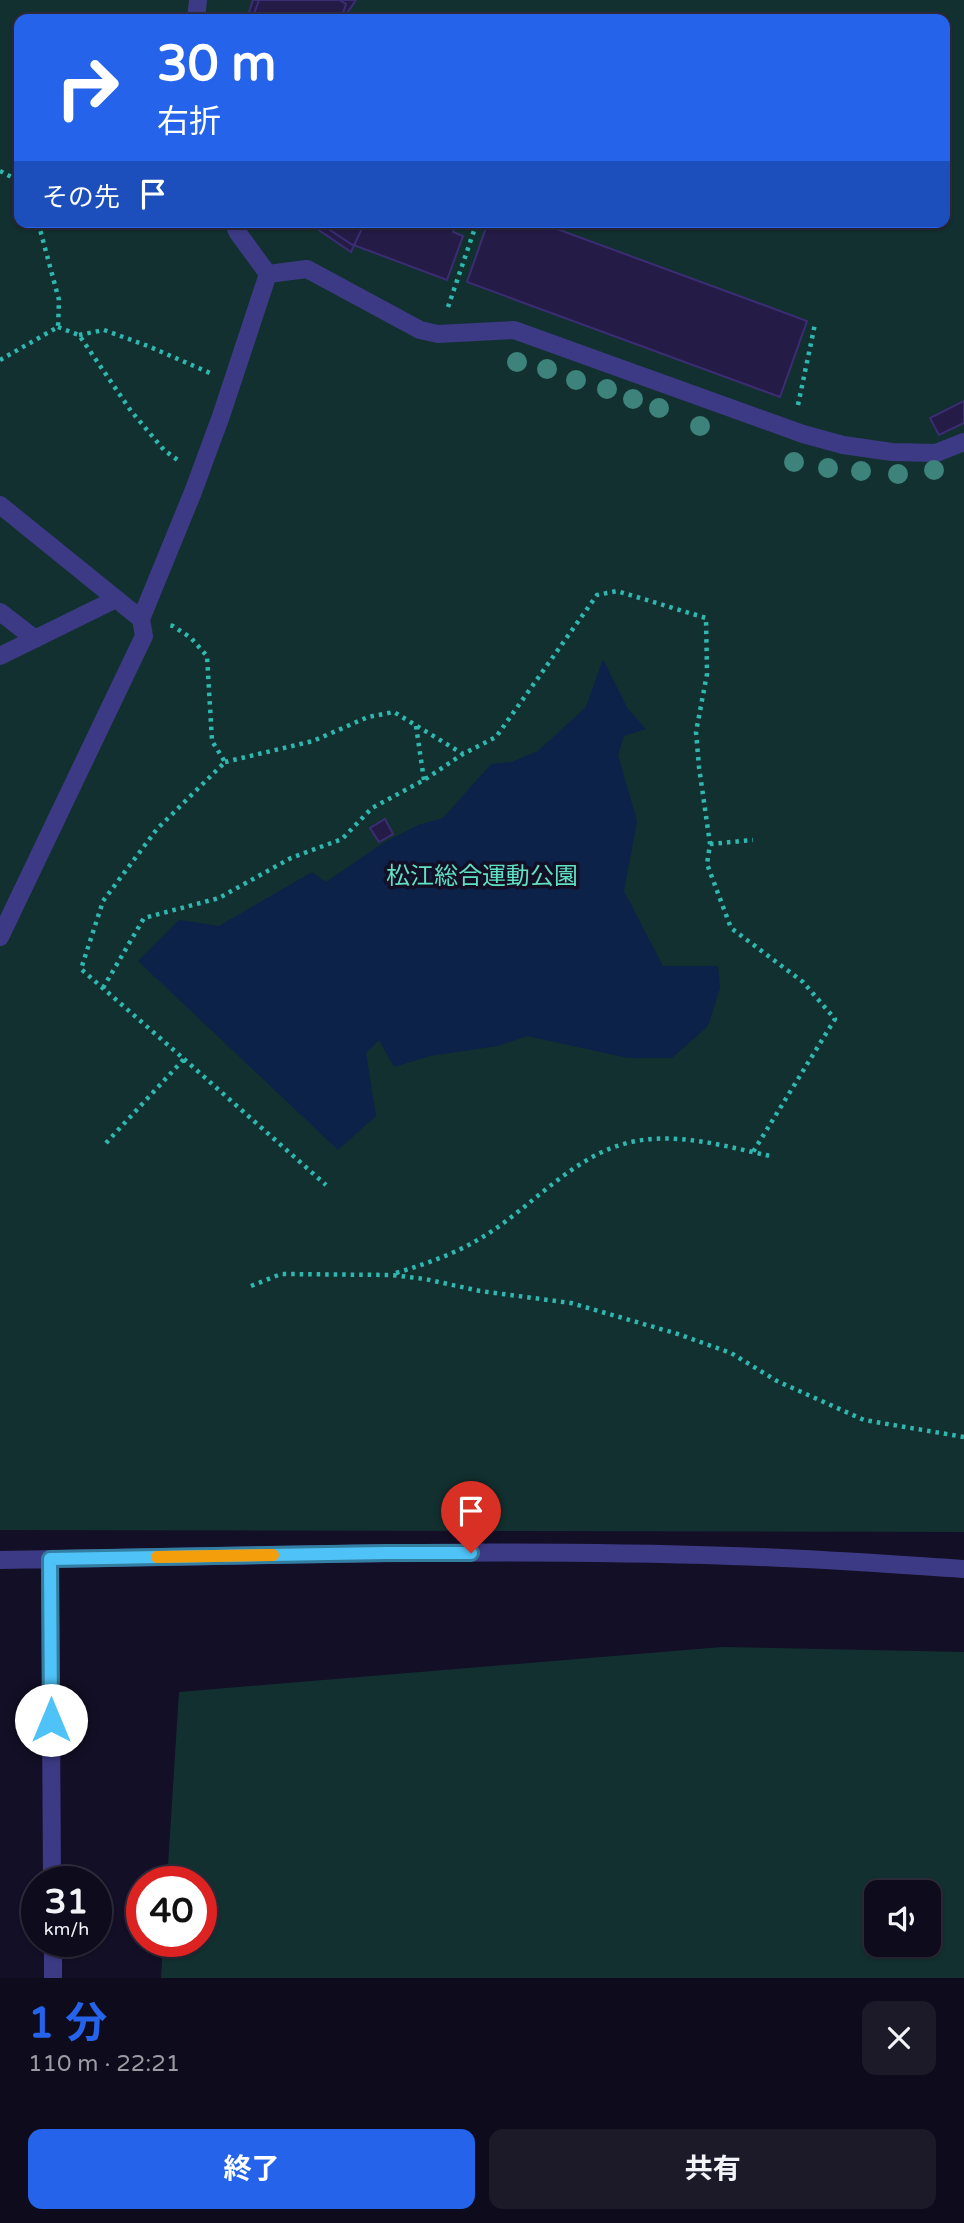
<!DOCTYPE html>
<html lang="ja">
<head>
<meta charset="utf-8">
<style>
	:root { --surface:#0e0b1c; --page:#1c1929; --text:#f1f3f6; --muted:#9b9ba3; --line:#2e2b3b; --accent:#2563eb }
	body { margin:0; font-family:"Varela Round","Noto Sans JP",sans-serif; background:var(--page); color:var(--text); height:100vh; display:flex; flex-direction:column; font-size:26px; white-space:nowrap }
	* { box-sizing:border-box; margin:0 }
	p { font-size:23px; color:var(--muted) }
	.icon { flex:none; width:38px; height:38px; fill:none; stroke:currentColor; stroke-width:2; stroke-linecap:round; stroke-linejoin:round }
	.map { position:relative; height:1978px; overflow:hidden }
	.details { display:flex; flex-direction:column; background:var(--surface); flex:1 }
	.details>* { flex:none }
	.hud { position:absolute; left:14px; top:14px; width:936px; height:214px; border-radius:14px; box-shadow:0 2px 5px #0004,0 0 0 2px var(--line); background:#2563eb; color:#fff; overflow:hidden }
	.tools { position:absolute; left:864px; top:1880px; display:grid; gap:14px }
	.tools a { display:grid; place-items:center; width:77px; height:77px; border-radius:14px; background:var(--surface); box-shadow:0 2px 5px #0004,0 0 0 2px var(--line); font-size:35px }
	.speed { position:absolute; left:21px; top:1866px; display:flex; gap:14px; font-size:35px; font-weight:700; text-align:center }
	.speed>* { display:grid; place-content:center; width:91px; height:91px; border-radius:50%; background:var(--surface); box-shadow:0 2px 5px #0004,0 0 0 2px var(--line); line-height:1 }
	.speed small { font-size:18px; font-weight:400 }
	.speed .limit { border:10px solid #d22; background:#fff; color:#111 }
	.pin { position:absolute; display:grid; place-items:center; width:60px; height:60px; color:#fff; margin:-72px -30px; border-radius:50% 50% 50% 0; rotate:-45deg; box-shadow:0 0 7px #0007 }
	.pin .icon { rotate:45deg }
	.me { position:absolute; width:77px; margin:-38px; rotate:0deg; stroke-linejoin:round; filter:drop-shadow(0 0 5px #0008) }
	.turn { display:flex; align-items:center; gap:24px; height:147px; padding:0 28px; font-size:32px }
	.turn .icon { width:91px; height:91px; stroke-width:2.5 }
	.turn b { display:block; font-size:49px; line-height:60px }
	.then { display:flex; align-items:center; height:66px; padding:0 28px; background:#0003; gap:14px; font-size:26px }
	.round { display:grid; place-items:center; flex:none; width:74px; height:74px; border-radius:14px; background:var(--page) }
	.summary { display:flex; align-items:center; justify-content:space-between; height:119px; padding:0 28px }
	h1 { font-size:42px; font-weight:700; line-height:52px; color:var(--accent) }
	.cta { display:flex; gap:14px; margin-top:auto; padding:14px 28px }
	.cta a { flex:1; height:80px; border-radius:14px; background:var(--accent); color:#fff; font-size:28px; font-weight:700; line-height:80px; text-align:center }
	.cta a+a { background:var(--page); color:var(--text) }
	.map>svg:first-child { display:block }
	.green { fill:#12302f; fill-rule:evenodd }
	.water { fill:#0c2248 }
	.building { fill:#241b47; stroke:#3b2d73; stroke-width:2 }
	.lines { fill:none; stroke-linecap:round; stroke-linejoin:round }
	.path { stroke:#2fb8b0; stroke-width:4.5; stroke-dasharray:3.5 5; stroke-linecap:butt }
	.service { stroke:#3d3a85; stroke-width:18 }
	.tertiary { stroke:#3d3a85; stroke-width:18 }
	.tree { fill:#3d827b }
	.route-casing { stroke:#337fa1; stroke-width:18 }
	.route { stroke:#4fc3f7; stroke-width:12 }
	.slow { stroke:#f59e0b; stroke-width:12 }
	.labels { text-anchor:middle; stroke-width:7; stroke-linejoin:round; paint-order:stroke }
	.park-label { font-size:24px; fill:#5fe0c0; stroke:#130f26 }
</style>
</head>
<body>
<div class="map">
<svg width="964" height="1978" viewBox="0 0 964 1978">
	<rect width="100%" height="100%" fill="#130f26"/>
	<!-- green -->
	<path class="green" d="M0,0H964V1532L0,1530ZM19,19H945V222H19Z
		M722,1647L964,1652V1978H161L163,1941H201V1881H167L179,1692ZM877,1892H929V1944H877Z"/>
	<!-- water -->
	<path class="water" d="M603,659L628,709L646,729L624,736L618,755L637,821L624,891L663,966H718L720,988L708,1026L672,1058H628L527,1036L498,1046L430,1056L394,1067L379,1040L366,1053L376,1116L338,1150L138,961L179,920L219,926L312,872L326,882L383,843L418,825L443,818L491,764L511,762L538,751L586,707Z"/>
	<!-- building -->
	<path class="building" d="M253,0H339L346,4L341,19H247Z
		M259,0H356L343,19H252Z
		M307,222H365L351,252Z
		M318,222H457L453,232L463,236L447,280L351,244Z
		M488,222H538L807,321L780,397L467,282Z
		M964,401V423L939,435L930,418Z
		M385,819L393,834L379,842L370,828Z"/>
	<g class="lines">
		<!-- path -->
		<path class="path" d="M0,171L19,181
			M448,307L477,222
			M58,327L79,335L131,411L164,450L179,461
			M79,335L104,330L148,346L210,373
			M0,360L58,327L59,300L38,222
			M798,405L815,324
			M416,726L424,780
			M225,762L313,741L368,717L394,712L463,754
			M710,844L753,840
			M103,988L144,918L219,898L291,858L342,839L372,808L424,780L463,754L496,737L597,595L617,591L706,618L707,674L696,732L699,767L710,844L707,864L731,928L803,982L835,1019L753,1152
			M184,1059L326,1185
			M106,1143L184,1059L81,969L103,901L157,829L225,762L212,741L207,656L191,638L173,626L168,625
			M396,1273C429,1263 460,1252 489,1233C534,1204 573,1157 627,1143C674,1131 725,1146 770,1156
			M251,1286L281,1274L392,1275L425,1279L480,1291L571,1303L678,1334L731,1353L777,1381L864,1420L964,1437"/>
		<!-- service -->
		<path class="service" d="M196,19L198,0
			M268,274L307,269L420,330L438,334L514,330L803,434L843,445L892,452L936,453L964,442
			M0,505L141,619
			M0,612L35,639
			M0,656L116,599
			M0,937L144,636L141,619L193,492L221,416L268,274L238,233L233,222"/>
		<!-- tertiary -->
		<path class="tertiary" d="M50,1559L52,1881
			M0,1560C244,1556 488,1548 731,1556C809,1558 886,1564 964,1569
			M53,1941V1978"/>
	</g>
	<!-- trees -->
	<g class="tree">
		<circle cx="517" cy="362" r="10"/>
		<circle cx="547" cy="369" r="10"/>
		<circle cx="576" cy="380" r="10"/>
		<circle cx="607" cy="389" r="10"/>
		<circle cx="633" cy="399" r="10"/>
		<circle cx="659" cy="408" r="10"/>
		<circle cx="700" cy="426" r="10"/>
		<circle cx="794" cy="462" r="10"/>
		<circle cx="828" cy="468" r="10"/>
		<circle cx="934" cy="470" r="10"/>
		<circle cx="861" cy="471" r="10"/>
		<circle cx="898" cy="474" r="10"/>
	</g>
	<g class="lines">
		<!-- route casing -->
		<g class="route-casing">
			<path id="route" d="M51,1720L50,1559L387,1553H471"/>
		</g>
		<!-- route -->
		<use href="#route" class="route"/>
		<!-- slow -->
		<path class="slow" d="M157,1557L273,1555"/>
	</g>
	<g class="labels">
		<!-- park labels -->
		<g class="park-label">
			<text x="482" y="884">松江総合運動公園</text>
		</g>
	</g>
</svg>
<div class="tools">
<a><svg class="icon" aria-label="sound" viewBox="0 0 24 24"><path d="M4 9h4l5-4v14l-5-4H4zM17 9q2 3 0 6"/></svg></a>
</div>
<div class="speed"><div>31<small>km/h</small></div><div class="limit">40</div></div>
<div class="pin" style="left:471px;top:1553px;background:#d93025"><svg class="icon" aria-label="arrive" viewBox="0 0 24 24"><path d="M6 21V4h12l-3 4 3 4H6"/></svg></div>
<svg class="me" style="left:51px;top:1720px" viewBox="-20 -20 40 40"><circle r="19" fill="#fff"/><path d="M0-13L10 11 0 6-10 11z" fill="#4fc3f7"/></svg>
<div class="hud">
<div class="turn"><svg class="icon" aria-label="right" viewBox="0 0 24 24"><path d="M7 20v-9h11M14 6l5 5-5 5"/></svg><div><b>30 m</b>右折</div></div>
<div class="then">その先<svg class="icon" aria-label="arrive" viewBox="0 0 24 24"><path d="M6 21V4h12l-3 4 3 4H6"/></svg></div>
</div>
</div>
<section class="details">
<div class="summary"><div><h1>1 分</h1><p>110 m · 22:21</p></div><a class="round"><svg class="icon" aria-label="close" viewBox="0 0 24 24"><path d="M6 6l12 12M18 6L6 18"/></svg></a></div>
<div class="cta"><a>終了</a><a>共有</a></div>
</section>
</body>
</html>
